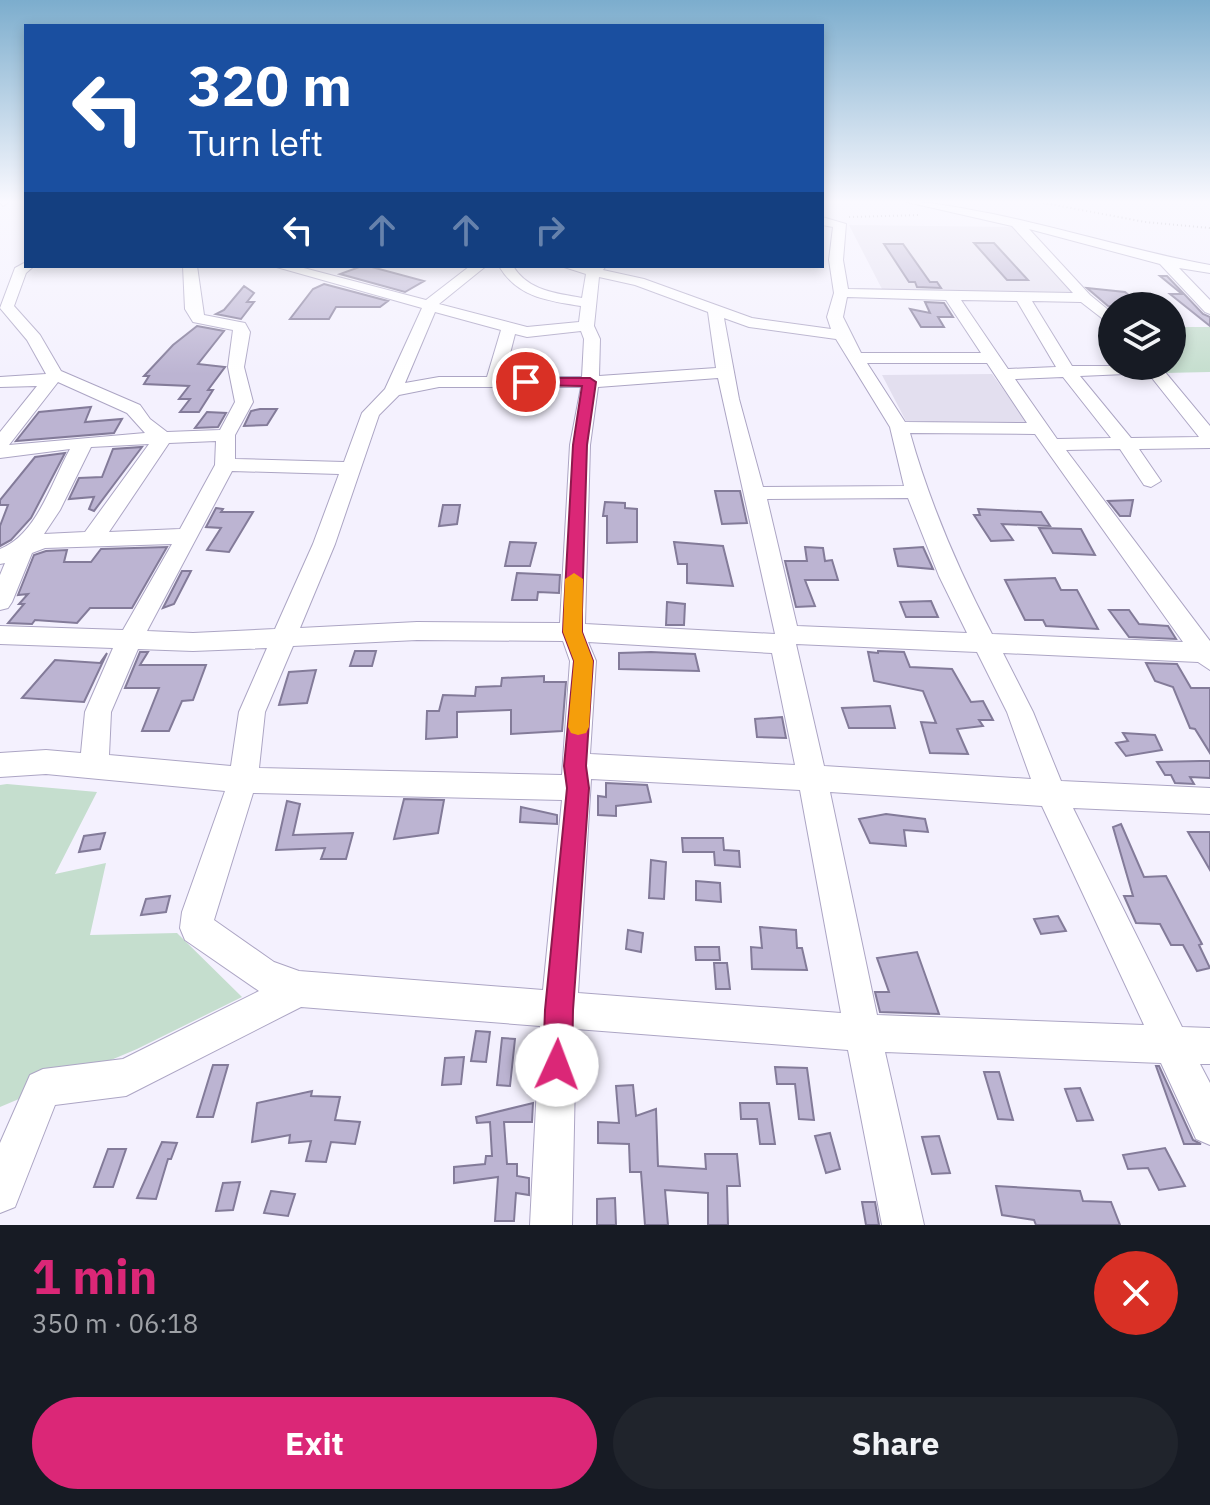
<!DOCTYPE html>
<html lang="en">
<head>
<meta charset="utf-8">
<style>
	:root { --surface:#171b24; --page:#20242c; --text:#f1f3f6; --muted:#9ea1a6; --accent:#db2777 }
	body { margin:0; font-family:"IBM Plex Sans",sans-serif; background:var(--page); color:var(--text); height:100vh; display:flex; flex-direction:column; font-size:30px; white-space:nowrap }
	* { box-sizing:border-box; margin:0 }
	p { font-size:26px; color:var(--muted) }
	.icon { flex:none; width:44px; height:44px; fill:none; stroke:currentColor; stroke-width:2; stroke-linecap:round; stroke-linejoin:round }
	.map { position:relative; height:1225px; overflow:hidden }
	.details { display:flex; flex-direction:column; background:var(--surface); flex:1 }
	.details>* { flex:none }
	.top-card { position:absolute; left:24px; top:24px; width:800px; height:244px; border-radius:0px; box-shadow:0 4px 12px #0003; background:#1a4fa0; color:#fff; overflow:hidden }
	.buttons { position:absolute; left:1098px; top:292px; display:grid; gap:16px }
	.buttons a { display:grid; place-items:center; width:88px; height:88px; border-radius:50%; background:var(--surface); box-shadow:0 4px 12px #0003; font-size:40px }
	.pin { position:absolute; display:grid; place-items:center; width:68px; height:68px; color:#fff; margin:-34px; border:4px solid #fff; border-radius:50%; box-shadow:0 2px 8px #0007 }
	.me { position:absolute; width:88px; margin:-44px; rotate:2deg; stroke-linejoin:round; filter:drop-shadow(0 0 6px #0008) }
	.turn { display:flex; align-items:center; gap:28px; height:168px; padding:0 32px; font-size:36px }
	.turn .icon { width:104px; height:104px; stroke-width:2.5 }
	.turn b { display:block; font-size:56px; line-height:68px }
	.lanes { display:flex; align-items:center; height:76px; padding:0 32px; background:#0003; justify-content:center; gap:40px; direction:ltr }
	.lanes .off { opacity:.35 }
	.round { display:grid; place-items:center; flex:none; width:84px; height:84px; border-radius:42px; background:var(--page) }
	.overview { display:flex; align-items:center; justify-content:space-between; height:136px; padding:0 32px }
	h1 { font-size:48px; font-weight:700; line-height:60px; color:var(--accent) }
	.primary-button { display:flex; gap:16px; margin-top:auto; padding:16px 32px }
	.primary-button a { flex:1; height:92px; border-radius:48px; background:var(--accent); color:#fff; font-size:32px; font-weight:700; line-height:92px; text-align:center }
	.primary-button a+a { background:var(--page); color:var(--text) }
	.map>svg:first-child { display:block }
	.built { fill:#e3dfef }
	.green { fill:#c5dece }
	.building { fill:#bcb4d2; stroke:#837b99; stroke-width:2 }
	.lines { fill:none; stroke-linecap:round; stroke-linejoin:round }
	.minor-casing { stroke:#aca5c4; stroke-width:2 }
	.path { stroke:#9895a1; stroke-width:2; stroke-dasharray:1 3; stroke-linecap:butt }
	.minor { fill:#fff; fill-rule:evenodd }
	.route { fill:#db2777; stroke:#8e194d; stroke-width:2 }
	.slow { fill:#f59e0b }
</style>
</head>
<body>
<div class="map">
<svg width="1210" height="1225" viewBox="0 0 1210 1225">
	<rect width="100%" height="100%" fill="#f4f1fe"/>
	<!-- built -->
	<path class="built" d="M849,225L1014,227L1074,292L883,291Z
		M992,374L1027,422L907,423L882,375Z"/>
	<!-- green -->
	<path class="green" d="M1172,327H1210V372L1163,373L1157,366H1172Z
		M7,784L97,792L55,874L106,863L90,935L177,933L242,997L137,1049L0,1107V785Z"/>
	<!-- building -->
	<path class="building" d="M974,243H994L1028,280H1007Z
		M884,244H903L930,282H937L941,288L917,287L915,282H909Z
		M362,266H368L424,281L405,292L340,274Z
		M1160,276H1167L1203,314L1210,317V326L1170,294H1182Z
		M324,284L388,301L380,307H336L329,319H290L313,289Z
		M244,286L254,293L247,302H254L241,319L216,314L224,310Z
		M1087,288L1125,292L1142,306H1108Z
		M925,302L944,303L953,317H938L944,327H921L910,309L930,313Z
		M197,326L224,331L198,364L225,367L208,390H213L199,412H180L190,399H179L189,386L144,384L149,376H144L173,345Z
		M91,407L85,422L122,419L114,433L16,441L39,412Z
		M260,409H277L267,425L244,426L251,411Z
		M207,412L226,413L218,427L195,428Z
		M142,447L94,511L89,509L94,497L69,499L79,478L102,477L113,449Z
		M65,453L31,518L11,540L0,546V526L8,505H0V500L35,457Z
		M715,491H740L747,523L722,524Z
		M1133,500L1130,516H1120L1108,501Z
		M605,502L625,503V508L637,509V542L607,543V516H603Z
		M443,505H460L457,524L439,526Z
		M216,508L223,509L221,512H253L229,552L207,550L221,528L206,527Z
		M978,509L1041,512L1050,526L1002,524L1013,540L991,541L974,515H980Z
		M1039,528L1081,529L1095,555L1053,553Z
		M510,542L536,543L530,566H505Z
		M674,542L723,546L733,586L687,583V564H678Z
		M167,547L132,608H90L77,623L35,620L32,624L8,623L24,604H19L28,594L18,595L34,555L46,551L67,550L64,562H91L101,549Z
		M805,547L823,548L825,561L832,560L838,580H805L815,606L796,607L785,561H807Z
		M923,547L933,569L898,566L894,549Z
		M182,571H191L174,604L163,608Z
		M517,573L560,575L559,593L538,592L537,600H512Z
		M1055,578L1061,590H1077L1098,629L1046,626L1043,620H1025L1005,580Z
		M931,601L938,617H906L900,602Z
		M667,602L685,604L684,625H666Z
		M1109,610H1129L1139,624L1168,626L1176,639L1129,637Z
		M355,651H376L372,666H350Z
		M878,651L904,652L910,667L952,669L971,702L983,701L993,720H979L983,726L957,729L968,754L930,753L921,722L936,723L923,691L874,681L868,652L878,653Z
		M140,652H148L140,665H206L193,700L182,701L169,731H142L159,688H125Z
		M651,652L695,654L699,671L619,669V653Z
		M107,653L84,702L22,698L55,660L100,663Z
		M1146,663L1177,664L1191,688H1210V753L1195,729L1190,728L1173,687L1155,681Z
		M316,670L307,703L279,705L289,672Z
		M544,676V682H566L562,731L511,734V710L457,712V737L426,739L427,711H439L443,695L475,696L476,687L501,686L502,678Z
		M890,706L895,728H849L842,708Z
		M782,717L786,738L757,737L755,719Z
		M1123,733L1155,735L1162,750L1126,756L1116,743L1128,741Z
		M1200,761H1210V778L1190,777L1194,784L1175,783L1171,775H1165L1157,762Z
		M606,783L647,785L651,802L616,806V816L598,815V796L606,797Z
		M404,799L444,800L438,833L394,839Z
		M287,801L300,804L293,835L353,833L346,859H321L325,848L276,850Z
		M521,807L557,815V824L520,822Z
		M886,814L925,819L928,832L904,830L906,846L870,843L859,819Z
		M1121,824L1144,877L1166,876L1202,944L1199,945L1210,968L1197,971L1183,945H1171L1160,924L1136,923L1124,896H1133L1113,827Z
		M1188,832H1210V870Z
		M105,833L100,849L79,852L84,836Z
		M682,838H723L724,850L739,851L740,867L715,865L714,852H683Z
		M651,860L666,862L664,899L649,898Z
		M696,881L720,883L721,902L696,900Z
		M170,896L166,912L141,915L146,899Z
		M1058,916L1066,931L1041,934L1034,919Z
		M760,927L796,930L797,948H802L807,970L752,969L751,947L762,948Z
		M628,930L643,933L641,952L626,949Z
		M695,947H719L720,960H696Z
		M917,952L939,1014L880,1012L875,992H889L877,958Z
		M714,963H727L730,989H716Z
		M476,1031L490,1032L486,1062L471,1061Z
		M502,1038L515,1039L510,1086L497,1085Z
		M464,1057L461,1084L442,1085L445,1058Z
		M213,1065H228L213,1117H197Z
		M1156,1066H1159L1193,1140L1201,1144H1184Z
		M775,1067L807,1068L814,1120L799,1119L795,1084H777Z
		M984,1072H999L1013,1120L998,1119Z
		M633,1085L636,1116L656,1109L658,1166L706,1169L705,1154H737L740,1186H727L728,1225H708V1193L665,1190L668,1225H645L641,1172H630L629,1144L598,1143V1122L619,1123L616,1086Z
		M1080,1088L1093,1120L1077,1121L1065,1089Z
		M312,1091L311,1096L340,1097L335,1120L360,1122L355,1144L331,1142L326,1162L306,1161L311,1141L289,1143L290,1135L252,1142L257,1103Z
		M533,1103L532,1122H504L507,1164H517V1176L529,1178V1195L516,1193L514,1221H495L498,1177L454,1183V1167L485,1164L486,1156H492L490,1122L477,1123L476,1117Z
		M740,1103H769L775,1144H760L757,1119H741Z
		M830,1133L840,1169L826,1173L815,1136Z
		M939,1136L950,1173L932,1174L922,1137Z
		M162,1142L177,1143L171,1159H168L156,1199L137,1198Z
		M1165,1148L1185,1186L1159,1190L1148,1168L1128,1169L1123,1155Z
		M108,1149H126L113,1187H94Z
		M240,1182L233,1210L216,1211L223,1183Z
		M996,1186L1080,1191L1083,1201L1111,1202L1120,1225H1036L1034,1220L1002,1215Z
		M271,1191L295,1194L288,1216L264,1213Z
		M615,1198L616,1225H597V1199Z
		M862,1202H875L879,1225H866Z"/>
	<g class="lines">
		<!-- minor casing -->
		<g class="minor-casing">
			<path id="minor" d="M0,202H9L3,206Z
				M907,202C937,202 964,209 993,214C1066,229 1137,252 1210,265V273L1179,268L1210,300V314L1205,312L1160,264L1029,229L1090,295L1112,313V326L1081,302L1032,301L1072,366H1160L1210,426V448L1139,449L1161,481L1151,487L1144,485L1120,449L1066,450L1210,641V670L1198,662L1003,653L1033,712L1061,781L1210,788V814L1073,808L1182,1027L1210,1028V1064H1200L1210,1083V1145L1196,1139L1161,1063L885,1052L924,1225H882L848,1050L576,1029L572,1225H530L540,1026L301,1007L126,1096L55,1105L15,1207L0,1213V1143L30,1075L43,1069L123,1059L259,991L185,940L180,928L182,912L225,791L46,774L0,777V753L46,750L81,753L85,712L113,648L0,644V626L123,630L172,544L45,548L32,553L12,602L8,608L0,610V575L5,563L0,564V549C37,535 52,481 70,449L0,458V432L37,386L0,387V377L46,374L27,340L0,308L15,268L26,262V266H34L26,273L14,306L40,335L61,371L140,405L150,419L167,432L220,430L235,402L228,367L233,330L193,322L185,309L183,266H197L204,315L245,323L250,332L244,367L253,402L235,435V459L344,462L362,413L385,389L422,308L273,266H296L426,300L470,266H486L439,304L527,327L579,322L581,306C548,301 517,297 499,266H513C528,291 556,293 582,298L586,274L561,266H606L603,270L644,279L752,318L831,329L827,317L834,293L829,260L833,227L822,225V217L846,224L843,260L848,289L1073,293L1012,226ZM599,277L635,285L708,312L716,368L599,376L600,339L594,326ZM847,297L946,300L981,353H861L843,317ZM961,300L1017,301L1056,367L1008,369ZM435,312L501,330L487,377H439L405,383ZM724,318L749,327L836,339L890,427L904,486L763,487L739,399ZM581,331L584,339L582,377H504L515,334L527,337ZM867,363H987L1027,423L905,422ZM1148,373L1199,437L1131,438L1080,376ZM1063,377L1111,438L1057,439L1015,379ZM718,378L775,634L585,624L590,445L598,387ZM58,382L127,413L145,433L9,445ZM439,387H581L570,445L560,623L417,622L300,628L335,544L379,415L399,395ZM910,433L1035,434L1183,642L992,634C958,569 930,504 910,433ZM216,441L215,465L180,529L109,532L169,443ZM149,444L85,532L44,534L60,510L91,447ZM232,471L339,474L313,544L275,629L193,633L147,631ZM908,498L939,576L967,633L797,626L767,499ZM417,640L563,641L570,661L562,775L259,768L265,712L293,646ZM588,642L772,653L795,765L590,754L596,661ZM796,644L977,652L1007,712L1031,779L824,766ZM267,648L239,712L231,766L109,755L111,712L138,649L193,651ZM591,779L800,790L841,1013L578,993ZM830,792L1042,806L1144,1025L877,1015ZM253,793L562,800L543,990L299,971L274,962L214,920Z"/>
		</g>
		<!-- path -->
		<path class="path" d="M1039,202L1145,222L1210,228
			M849,217L921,215"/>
		<!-- minor -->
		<use href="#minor" class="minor"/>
	</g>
	<!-- sky -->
	<linearGradient id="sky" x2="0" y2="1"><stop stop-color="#7cadcd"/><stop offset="0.54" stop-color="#faf9ff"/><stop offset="1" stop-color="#faf9ff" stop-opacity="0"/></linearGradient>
	<rect width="1210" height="374" fill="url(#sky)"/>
	<!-- route -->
	<path class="route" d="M526,378H590L596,382L587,445L582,610V632L593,661L586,766L589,788L573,1010L572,1065L567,1075L557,1079L547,1075L543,1065L545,1010L567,788L564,766L574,661L563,632L564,610L573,445L582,386L521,385V379Z"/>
	<!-- slow -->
	<path class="slow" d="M574,573L583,579L582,632L593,661L589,727L586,733L578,735L571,733L568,727L574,661L563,632L565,579Z"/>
</svg>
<div class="buttons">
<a><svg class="icon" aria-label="layers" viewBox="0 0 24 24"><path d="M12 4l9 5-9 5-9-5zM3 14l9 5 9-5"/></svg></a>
</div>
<div class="pin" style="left:526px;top:382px;background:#d93025"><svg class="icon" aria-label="arrive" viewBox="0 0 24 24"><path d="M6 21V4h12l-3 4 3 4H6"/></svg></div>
<svg class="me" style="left:557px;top:1065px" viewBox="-20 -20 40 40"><circle r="19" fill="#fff"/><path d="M0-13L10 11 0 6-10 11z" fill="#db2777"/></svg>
<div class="top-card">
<div class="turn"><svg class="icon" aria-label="left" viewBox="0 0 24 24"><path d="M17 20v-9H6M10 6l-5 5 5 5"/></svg><div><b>320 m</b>Turn left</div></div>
<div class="lanes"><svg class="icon" aria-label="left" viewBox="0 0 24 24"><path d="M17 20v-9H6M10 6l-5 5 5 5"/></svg><svg class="icon off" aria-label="ahead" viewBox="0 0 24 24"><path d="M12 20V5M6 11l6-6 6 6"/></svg><svg class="icon off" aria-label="ahead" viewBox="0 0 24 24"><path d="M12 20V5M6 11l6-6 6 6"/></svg><svg class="icon off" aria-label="right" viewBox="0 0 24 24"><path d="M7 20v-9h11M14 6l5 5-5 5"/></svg></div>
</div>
</div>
<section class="details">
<div class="overview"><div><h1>1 min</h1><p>350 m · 06:18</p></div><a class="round" style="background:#d93025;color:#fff"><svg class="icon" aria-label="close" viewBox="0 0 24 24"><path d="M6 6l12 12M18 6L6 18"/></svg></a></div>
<div class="primary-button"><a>Exit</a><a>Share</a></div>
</section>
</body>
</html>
